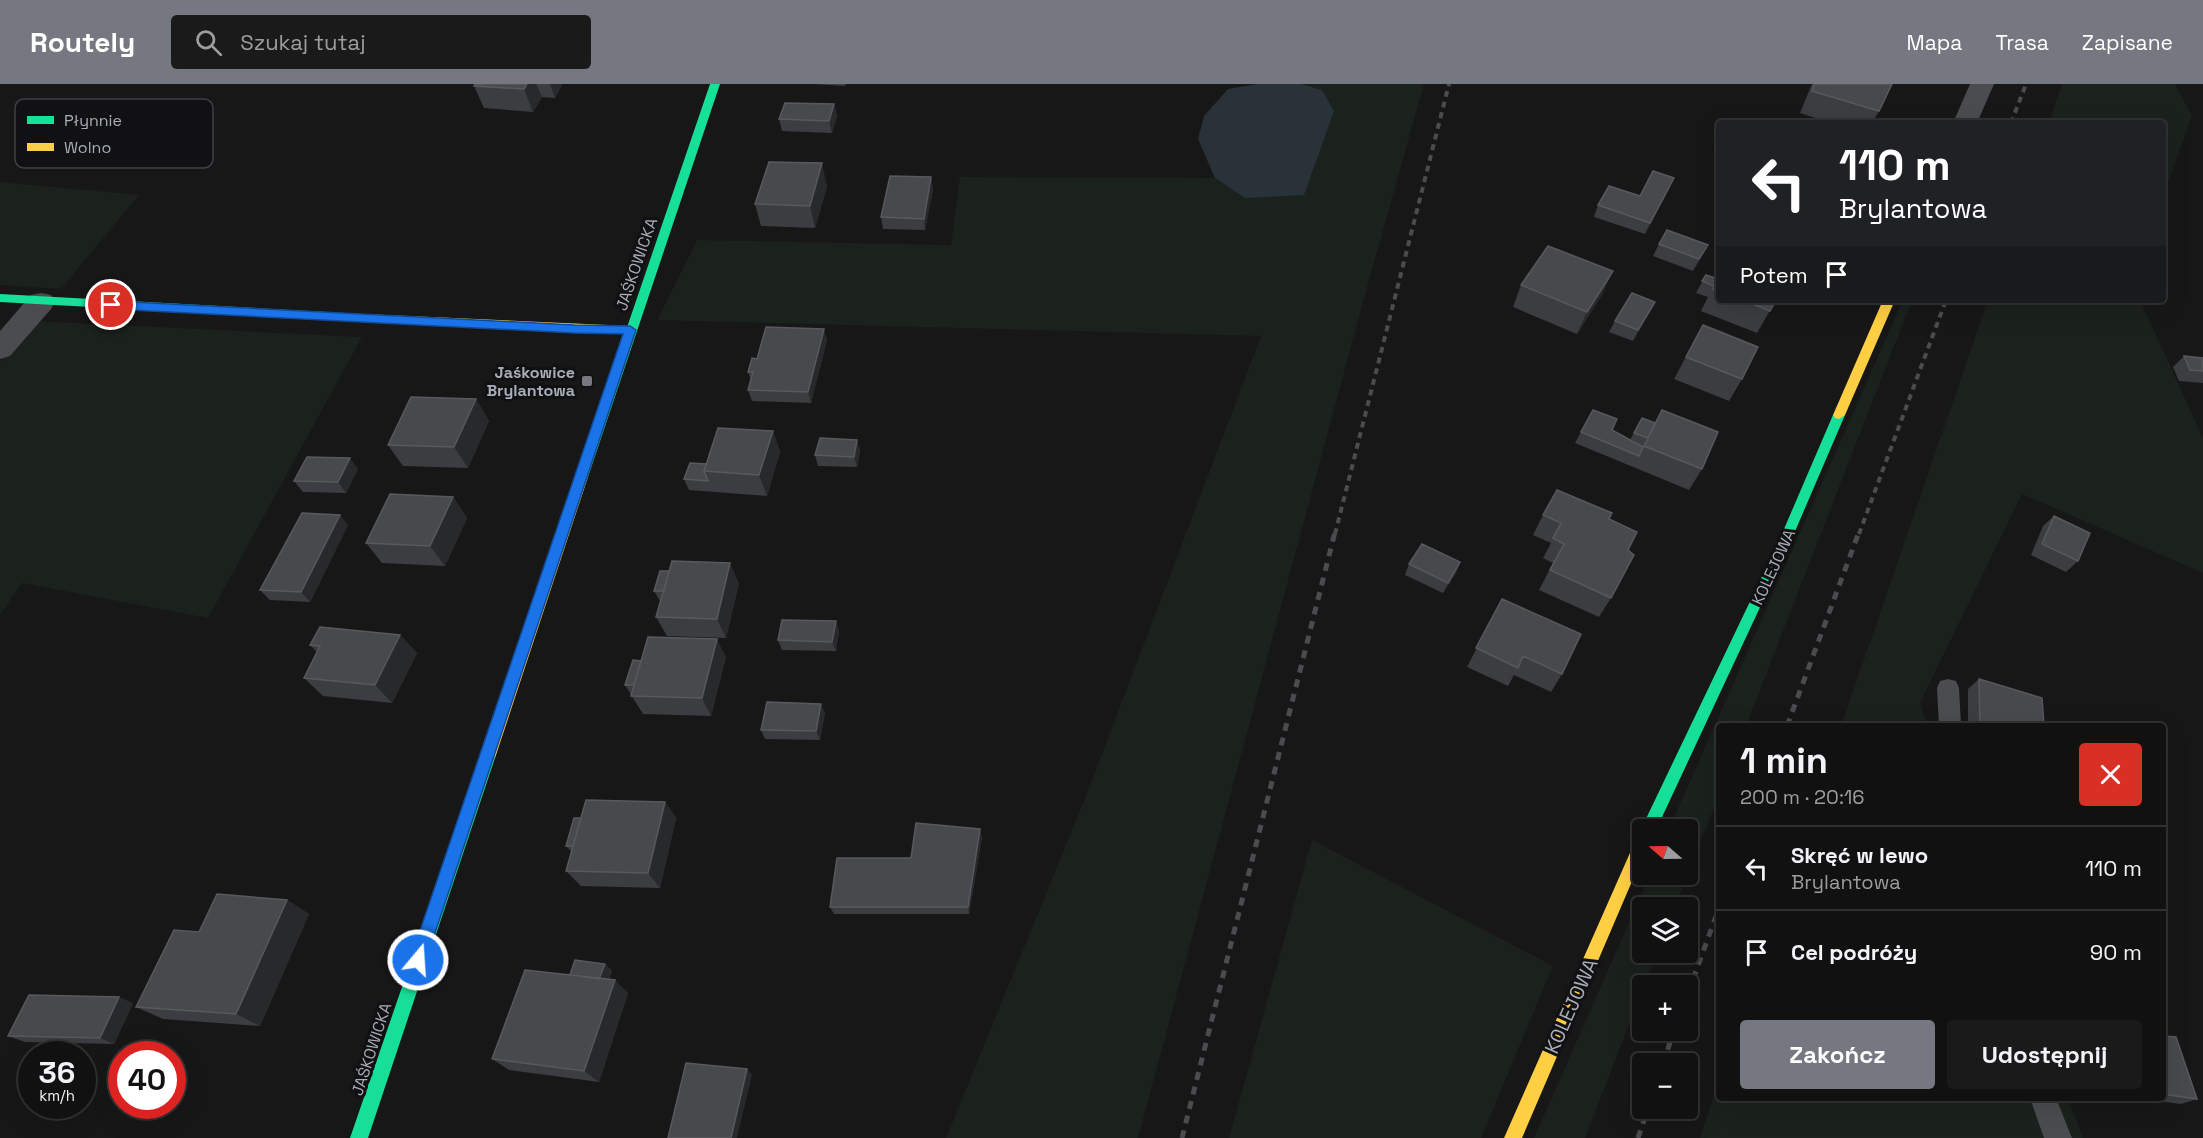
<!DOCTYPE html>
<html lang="pl">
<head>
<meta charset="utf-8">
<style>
	:root { --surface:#111; --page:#1a1a1a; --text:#f1f3f6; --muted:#9c9d9f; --line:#303131; --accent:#757880 }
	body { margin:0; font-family:"Space Grotesk",sans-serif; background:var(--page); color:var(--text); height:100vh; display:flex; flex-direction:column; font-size:22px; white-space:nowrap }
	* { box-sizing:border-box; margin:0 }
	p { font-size:20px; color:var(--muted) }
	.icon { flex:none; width:33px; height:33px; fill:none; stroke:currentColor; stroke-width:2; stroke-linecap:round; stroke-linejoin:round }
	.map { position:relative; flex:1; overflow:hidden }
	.sheet { position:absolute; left:1716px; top:639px; width:450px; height:378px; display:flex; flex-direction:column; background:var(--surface); border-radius:6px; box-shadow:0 6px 24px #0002,0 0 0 2px var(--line) }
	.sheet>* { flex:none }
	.guide { position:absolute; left:1716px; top:36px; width:450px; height:183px; border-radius:6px; box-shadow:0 6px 24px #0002,0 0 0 2px var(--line); background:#202124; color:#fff; overflow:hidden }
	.needle { width:39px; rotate:290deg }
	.tools { position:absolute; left:1632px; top:735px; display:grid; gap:12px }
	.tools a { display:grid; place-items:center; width:66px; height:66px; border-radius:6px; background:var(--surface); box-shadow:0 6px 24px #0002,0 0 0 2px var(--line); font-size:30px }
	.speed { position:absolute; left:18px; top:957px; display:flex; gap:12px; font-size:30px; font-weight:700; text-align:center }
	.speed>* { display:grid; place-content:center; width:78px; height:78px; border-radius:50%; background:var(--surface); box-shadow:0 6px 24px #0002,0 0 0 2px var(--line); line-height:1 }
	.speed small { font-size:15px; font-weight:400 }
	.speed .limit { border:9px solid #d22; background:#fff; color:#111 }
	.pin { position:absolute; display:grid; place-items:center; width:51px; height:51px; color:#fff; margin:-26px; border:3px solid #fff; border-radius:50%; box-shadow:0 2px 6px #0007 }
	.me { position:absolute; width:66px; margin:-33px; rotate:18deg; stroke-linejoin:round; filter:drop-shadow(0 0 4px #0008) }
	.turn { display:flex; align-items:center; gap:21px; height:126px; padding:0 24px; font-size:27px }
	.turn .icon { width:78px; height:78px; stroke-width:2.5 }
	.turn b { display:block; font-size:42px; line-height:51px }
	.then { display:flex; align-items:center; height:57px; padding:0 24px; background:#0003; gap:12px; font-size:22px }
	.round { display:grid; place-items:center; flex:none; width:63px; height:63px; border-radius:6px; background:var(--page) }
	.overview { display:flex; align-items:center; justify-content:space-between; height:102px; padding:0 24px }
	h1 { font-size:36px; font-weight:600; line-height:45px }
	.button { display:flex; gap:12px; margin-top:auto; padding:12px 24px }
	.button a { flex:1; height:69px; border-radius:6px; background:var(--accent); color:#fff; font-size:24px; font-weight:600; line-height:69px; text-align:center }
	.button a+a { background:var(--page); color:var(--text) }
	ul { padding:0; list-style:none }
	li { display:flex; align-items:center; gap:18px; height:84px; padding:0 24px; border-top:2px solid var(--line) }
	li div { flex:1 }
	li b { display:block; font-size:22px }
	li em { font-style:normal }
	header { display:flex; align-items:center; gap:36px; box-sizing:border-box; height:84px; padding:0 30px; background:var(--accent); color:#fff }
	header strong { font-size:28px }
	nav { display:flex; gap:33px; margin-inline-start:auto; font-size:21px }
	.search { width:420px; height:54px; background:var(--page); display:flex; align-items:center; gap:15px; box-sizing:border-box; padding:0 21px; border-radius:6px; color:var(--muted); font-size:22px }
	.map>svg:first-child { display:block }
	.green { fill:#1b211c }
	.water { fill:#2a3239 }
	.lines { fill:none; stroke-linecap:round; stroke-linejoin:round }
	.lane { fill:#4b4c50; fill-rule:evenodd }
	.street { fill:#4b4c50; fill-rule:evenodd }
	.fast { fill:#16e098; fill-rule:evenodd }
	.slow { fill:#ffcf43; fill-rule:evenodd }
	.rail-far1 { stroke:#4b4c4f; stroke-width:4; stroke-dasharray:6 5; stroke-linecap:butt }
	.rail { stroke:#4b4c4f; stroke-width:5; stroke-dasharray:8 7; stroke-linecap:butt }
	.wall { fill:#3c3d40 }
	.shaded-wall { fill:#28292a }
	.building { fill:#48494d; stroke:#57595e; stroke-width:1.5 }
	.route { fill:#1a73e8; stroke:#114b97; stroke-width:1.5 }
	.poi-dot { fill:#757880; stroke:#111113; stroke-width:2 }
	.labels { text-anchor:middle; stroke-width:6; stroke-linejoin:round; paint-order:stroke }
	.street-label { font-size:16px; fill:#a8adb8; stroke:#111113 }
	.poi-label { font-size:16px; font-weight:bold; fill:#a8adb8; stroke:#111113; text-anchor:end }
	.near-street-label { font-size:20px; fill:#a8adb8; stroke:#111113 }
	.key { fill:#111113; stroke:#3e4045; stroke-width:1.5 }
	.key-label { font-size:16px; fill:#a8adb8 }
</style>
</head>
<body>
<header>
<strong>Routely</strong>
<div class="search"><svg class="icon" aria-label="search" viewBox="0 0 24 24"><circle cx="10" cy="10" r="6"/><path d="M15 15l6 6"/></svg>Szukaj tutaj</div>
<nav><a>Mapa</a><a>Trasa</a><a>Zapisane</a></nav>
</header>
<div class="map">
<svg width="2203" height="1054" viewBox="0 0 2203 1054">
	<rect width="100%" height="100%" fill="#171717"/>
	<!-- green -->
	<path class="green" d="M1301,0H1424L1363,218L1138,1054H946L1086,712L1261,252L657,236L697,156L951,161L960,93L1215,94L1245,114L1322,6Z
		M2062,0H2175L2192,32L2163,112V39H2049Z
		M0,98L139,111L61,205L0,201Z
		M1903,216H1912L1746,642H1719V711L1675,823L1642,824V868L1657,869L1645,901L1642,902V907L1585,1054H1534L1650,791L1688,790V746L1669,745Z
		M1988,216H2140L2203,354V489L2022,410L1920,619L1928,642H1841Z
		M34,237L362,253L208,534L22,499L0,531V278Z
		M1312,756L1553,882L1481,1054H1229Z
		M1719,996V1014H2068L2083,1054H1700Z"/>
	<!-- water -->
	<path class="water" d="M1257,0H1301L1322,6L1334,27L1304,111L1245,114L1215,94L1198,55L1204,32L1228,5Z"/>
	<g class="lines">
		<!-- lane -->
		<path class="lane" d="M1948,595L1956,597L1959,604L1961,642H1939L1937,604L1940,597Z
			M2030,1014H2056L2072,1054H2044Z"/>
		<!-- street -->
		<path class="street" d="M1970,0H1994L1977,39H1953Z
			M41,209L51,211L55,218L51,225L10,272L0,275V247L31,211Z"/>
		<!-- fast -->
		<path class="fast" d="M710,0H720L588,393L586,396H578L576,393Z
			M0,210L363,230L369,234L363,238L0,218Z
			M1839,327L1845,331L1790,459L1656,746H1642V751L1640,746L1643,741L1778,459L1833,331Z
			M490,662L495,663L497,668L368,1054H350L483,668L485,663Z"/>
		<!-- slow -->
		<path class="slow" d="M1883,216H1895L1845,331L1839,335L1835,334L1833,331Z
			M363,230L630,242L636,246L630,250L363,238L357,234Z
			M582,388L588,393L497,668L495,673L490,674L485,673L483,668L576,393Z
			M1642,751V774L1522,1054H1504L1637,753Z"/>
		<!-- rail-far1 -->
		<path class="rail-far1" d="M2011,39L2026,0
			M1335,450L1449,0
			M1859,450L1946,216"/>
		<!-- rail -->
		<path class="rail" d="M1787,642L1859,448
			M1688,909L1719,824
			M1663,980L1674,946
			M1182,1054L1335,448
			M1638,1054L1648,1024"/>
	</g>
	<!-- wall -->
	<path class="wall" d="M475,0H562L555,14L542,13L533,28L484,24L474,2Z
		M812,0H846L845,2Z
		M1812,0H1892L1879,27L1872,39H1831L1800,29Z
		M834,20L837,32L832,49L782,47L779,35Z
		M86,22L103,44L79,73L41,72L22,49Z
		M931,93L933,105L925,146L883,145L881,133Z
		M827,102L815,144L761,142L755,120Z
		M1669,105L1645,150L1594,133L1598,121Z
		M1659,160L1708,161L1693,187L1653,172Z
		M1706,191L1718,195L1719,194V216H1776L1757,249L1701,227L1708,213L1696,209Z
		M1521,201L1603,209L1577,250L1513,223Z
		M1655,218L1649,229L1633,257L1609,248L1615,237Z
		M1703,241L1742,295L1729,317L1674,295Z
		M827,256L811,319L752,317L748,306L751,296L748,288L757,275Z
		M2184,272L2203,274V299L2179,297L2173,283Z
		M476,315L489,337L468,384L403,382L388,361Z
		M1662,326L1702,385L1689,406L1575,359L1581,348L1612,346L1630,356L1642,334L1655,339Z
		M773,347L780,368L767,412L689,406L684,395L706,380Z
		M857,356L860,367L857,383L818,382L815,371Z
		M358,385L346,409L303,408L294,397Z
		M453,413L467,434L445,482L382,479L366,459Z
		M1543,431L1609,435L1628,466L1611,514L1599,533L1539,506L1553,479L1543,474L1551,459L1533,451Z
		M2054,432L2078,477L2066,488L2031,471L2043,442Z
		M348,441L310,518L270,516L260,506Z
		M1460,478L1456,489L1443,509L1405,491L1409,480Z
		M739,499L726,554L667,552L656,533L661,517H660L654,507Z
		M1502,515L1562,590L1551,608L1514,591L1508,602L1467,583Z
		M839,547L836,567L782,566L778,556Z
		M400,551L417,569L392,619L323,612L304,594L317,568L310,561Z
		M726,573L711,632L643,630L625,601Z
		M1979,595L2044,642H1968V605Z
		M821,620L825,629L820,656L765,655L761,646Z
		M665,718L676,734L660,804L581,802L566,787L572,768L566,762L581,734Z
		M982,753L969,830H834L830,823L911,774Z
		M287,816L309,830L260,942L163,935L136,923L199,848Z
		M605,880L612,887L609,896L628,909L599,998L509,986L492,975Z
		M133,919L114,960L25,958L8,952Z
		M2163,952L2197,1015L2181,1020L2134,1014H2163Z"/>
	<!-- shaded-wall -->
	<path class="shaded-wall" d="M527,0H536L542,13L533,28L524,5Z
		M550,0H562L555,14Z
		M834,20L837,32L832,49L829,37Z
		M86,22L103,44L79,73L61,51Z
		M822,79L827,102L815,144L810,122Z
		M931,93L933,105L925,146L924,135Z
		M1674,94L1669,105L1645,150L1650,139Z
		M1613,187L1603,209L1577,250L1587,228Z
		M1655,218L1649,229L1633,257L1638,246Z
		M824,245L827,256L811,319L808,308Z
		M476,315L489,337L468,384L454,363Z
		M773,347L780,368L767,412L759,391Z
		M857,356L860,367L857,383L854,373Z
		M350,374L358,385L346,409L338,398Z
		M453,413L467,434L445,482L430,462Z
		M340,431L348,441L310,518L301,508Z
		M1460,478L1456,489L1443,509L1448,499Z
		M730,479L739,499L726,554L717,535Z
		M836,537L839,547L836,567L832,558Z
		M400,551L417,569L392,619L375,601Z
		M717,555L726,573L711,632L702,614Z
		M821,620L825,629L820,656L816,647Z
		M665,718L676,734L660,804L648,789Z
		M980,745L982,753L969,830L968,823Z
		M287,816L309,830L260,942L236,930Z
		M605,880L612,887L605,907L597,901Z
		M615,896L628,909L599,998L584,987Z
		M119,913L133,919L114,960L100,954Z
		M747,985L752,991L737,1054H731Z"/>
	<!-- building -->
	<path class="building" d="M475,0H527L524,5L474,2Z
		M1814,0H1892L1879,27L1812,7Z
		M785,19L834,20L829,37L779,35Z
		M769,78L822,79L810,122L755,120Z
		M1653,87L1674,94L1650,139L1598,121L1609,102L1640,112Z
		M890,92L931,93L924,135L881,133Z
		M1667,146L1708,161L1699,175L1659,160Z
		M1548,162L1613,187L1587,228L1521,201Z
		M1706,191L1718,195L1714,202L1702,197Z
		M1719,194V207L1713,205Z
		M1632,209L1655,218L1638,246L1615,237Z
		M1743,216H1776L1770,227Z
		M1703,241L1758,263L1742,295L1686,273Z
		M766,243L824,245L808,308L748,306L753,288H748L752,274L757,275Z
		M2184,272L2203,274V287L2190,286Z
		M411,313L476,315L454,363L388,361Z
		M1593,326L1617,335L1612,346L1643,363L1639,372L1581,348Z
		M1662,326L1718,348L1702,385L1644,362Z
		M1642,334L1655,339L1648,354L1634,349Z
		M718,344L773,347L759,391L704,387Z
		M820,354L857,356L854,373L815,371Z
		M307,373L350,374L338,398L294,397Z
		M690,379L706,380L704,387L708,397L684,395Z
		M1557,406L1612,429L1609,435L1637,448L1628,466L1634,471L1611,514L1550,486L1564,460L1553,454L1561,439L1543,431Z
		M390,410L453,413L430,462L366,459Z
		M302,429L340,431L301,508L260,506Z
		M2054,432L2090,449L2078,477L2042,460Z
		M1422,460L1460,478L1448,499L1409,480Z
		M672,477L730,479L717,535L656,533Z
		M660,487H669L664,507H654Z
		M1502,515L1581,550L1562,590L1523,572L1518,584L1476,564Z
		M782,536L836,537L832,558L778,556Z
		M320,543L400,551L375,601L304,594L320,562L310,561Z
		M648,553L717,555L702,614L631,612Z
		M633,576L641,577L634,601H625Z
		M1979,595L2042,614L2044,642H1984L1980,641Z
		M767,618L821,620L816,647L761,646Z
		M586,716L665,718L648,789L566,787Z
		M574,734H581L573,762H566Z
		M916,739L980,745L968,823H830L837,774H911Z
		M217,810L287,816L236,930L136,923L174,846L199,848Z
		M575,876L605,880L599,895L570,891Z
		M525,886L615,896L584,987L492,975Z
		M29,911L119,913L100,954L8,952Z
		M2163,952L2176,953L2197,1015L2163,1010Z
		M686,979L747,985L731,1054H668Z"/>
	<!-- route -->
	<path class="route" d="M111,217L574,241L630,242L636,246L424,882L418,884L412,882L410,876L623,250L574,249L111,225L105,221Z"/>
	<!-- markers -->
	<rect class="poi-dot" x="581" y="291" width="12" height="12" rx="3"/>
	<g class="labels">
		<!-- street labels -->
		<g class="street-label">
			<text transform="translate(636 180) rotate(-71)" y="6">JAŚKOWICKA</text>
			<text transform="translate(1773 483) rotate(-65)" y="6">KOLEJOWA</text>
			<text transform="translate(371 965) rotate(-72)" y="6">JAŚKOWICKA</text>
		</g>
		<!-- poi labels -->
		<g class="poi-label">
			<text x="575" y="294">Jaśkowice<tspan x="575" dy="18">Brylantowa</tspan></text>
		</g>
		<!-- near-street labels -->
		<g class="near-street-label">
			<text transform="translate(1571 922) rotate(-66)" y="7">KOLEJOWA</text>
		</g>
	</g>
	<!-- legend -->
	<rect x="15" y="15" width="198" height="69" rx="9" class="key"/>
	<rect x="27" y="32" width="27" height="8" fill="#16e098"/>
	<rect x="27" y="59" width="27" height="8" fill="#ffcf43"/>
	<g class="key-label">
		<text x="64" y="42">Płynnie</text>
		<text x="64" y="69">Wolno</text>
	</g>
</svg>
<div class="tools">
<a><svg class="needle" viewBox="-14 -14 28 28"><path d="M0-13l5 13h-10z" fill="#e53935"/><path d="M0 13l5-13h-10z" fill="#9c9d9f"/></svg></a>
<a><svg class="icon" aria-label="layers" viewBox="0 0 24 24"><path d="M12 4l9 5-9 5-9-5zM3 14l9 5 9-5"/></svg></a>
<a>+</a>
<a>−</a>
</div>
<div class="speed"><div>36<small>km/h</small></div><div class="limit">40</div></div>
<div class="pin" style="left:111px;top:221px;background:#d93025"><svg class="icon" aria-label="arrive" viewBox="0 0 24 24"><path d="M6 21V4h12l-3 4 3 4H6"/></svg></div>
<svg class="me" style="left:418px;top:876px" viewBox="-20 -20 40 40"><circle r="17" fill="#1a73e8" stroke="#fff" stroke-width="3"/><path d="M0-11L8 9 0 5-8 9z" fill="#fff"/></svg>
<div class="guide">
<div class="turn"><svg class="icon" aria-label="left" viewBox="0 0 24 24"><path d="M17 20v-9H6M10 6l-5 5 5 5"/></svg><div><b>110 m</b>Brylantowa</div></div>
<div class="then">Potem<svg class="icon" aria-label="arrive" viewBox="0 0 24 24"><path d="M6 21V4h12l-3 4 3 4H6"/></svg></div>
</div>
<section class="sheet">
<div class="overview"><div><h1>1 min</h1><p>200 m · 20:16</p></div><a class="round" style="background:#d93025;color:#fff"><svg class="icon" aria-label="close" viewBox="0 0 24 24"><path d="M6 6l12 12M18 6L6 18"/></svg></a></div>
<ul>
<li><svg class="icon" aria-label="left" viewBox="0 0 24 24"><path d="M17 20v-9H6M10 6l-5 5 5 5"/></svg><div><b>Skręć w lewo</b><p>Brylantowa</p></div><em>110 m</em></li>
<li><svg class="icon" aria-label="arrive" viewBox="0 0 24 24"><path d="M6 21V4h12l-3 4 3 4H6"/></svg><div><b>Cel podróży</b></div><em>90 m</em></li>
</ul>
<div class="button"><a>Zakończ</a><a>Udostępnij</a></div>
</section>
</div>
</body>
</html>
